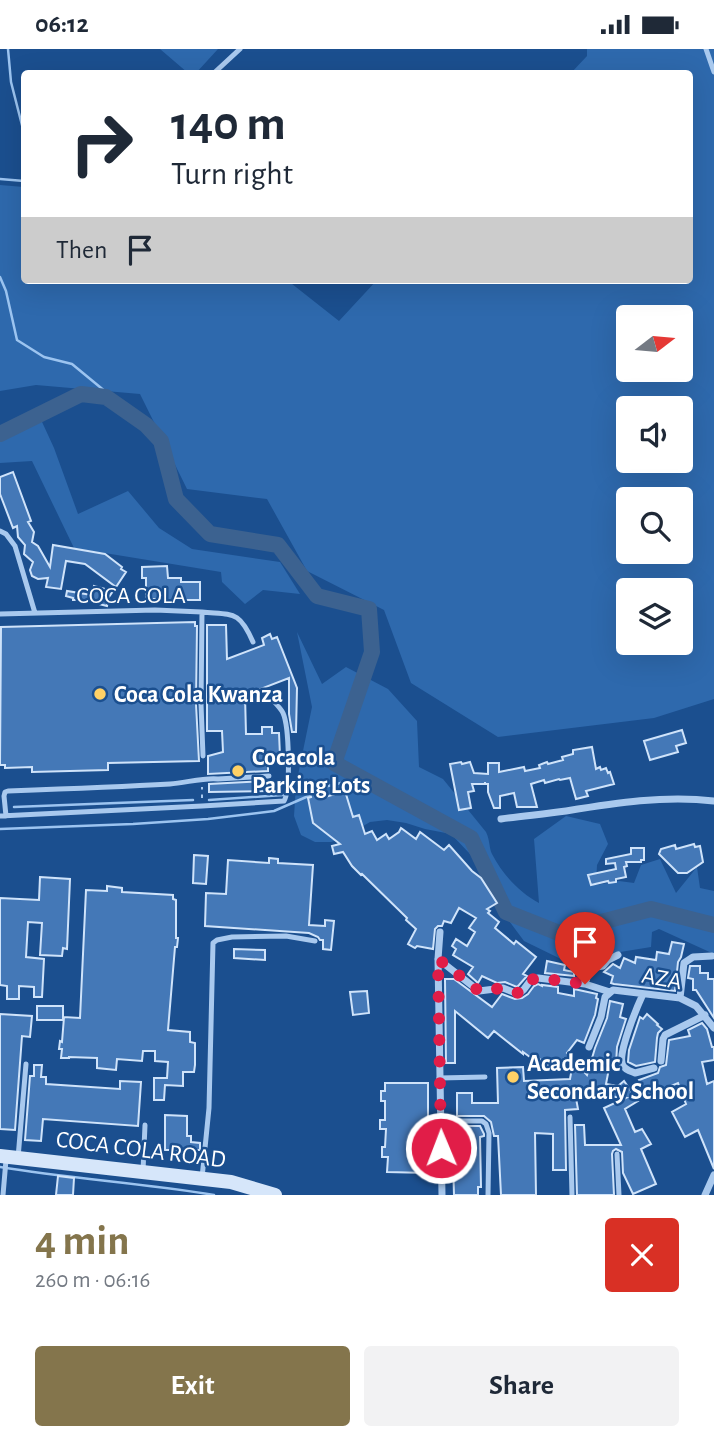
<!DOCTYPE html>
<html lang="en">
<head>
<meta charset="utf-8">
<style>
	:root { --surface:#fff; --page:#f2f2f3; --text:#1f2937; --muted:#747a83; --accent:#84754c }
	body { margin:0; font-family:"Alegreya Sans",sans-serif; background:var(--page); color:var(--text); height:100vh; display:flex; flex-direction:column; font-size:26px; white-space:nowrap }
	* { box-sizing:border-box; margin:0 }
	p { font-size:23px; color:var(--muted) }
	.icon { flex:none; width:38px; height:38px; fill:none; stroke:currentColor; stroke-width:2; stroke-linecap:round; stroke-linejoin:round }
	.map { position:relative; height:1146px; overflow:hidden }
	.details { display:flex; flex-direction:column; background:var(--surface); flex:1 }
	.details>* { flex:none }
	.guide { position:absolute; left:21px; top:21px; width:672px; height:214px; border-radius:7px; box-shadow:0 7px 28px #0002; background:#fff; color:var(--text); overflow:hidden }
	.needle { width:46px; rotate:74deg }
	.buttons { position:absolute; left:616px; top:256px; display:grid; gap:14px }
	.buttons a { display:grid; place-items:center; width:77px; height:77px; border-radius:7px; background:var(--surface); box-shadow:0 7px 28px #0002; font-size:35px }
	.pin { position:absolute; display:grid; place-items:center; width:60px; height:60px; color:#fff; margin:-72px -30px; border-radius:50% 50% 50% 0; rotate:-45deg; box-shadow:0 0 7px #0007 }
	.pin .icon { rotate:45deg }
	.me { position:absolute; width:77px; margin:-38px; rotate:359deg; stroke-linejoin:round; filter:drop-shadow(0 0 5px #0008) }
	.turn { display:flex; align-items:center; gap:24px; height:147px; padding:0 35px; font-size:32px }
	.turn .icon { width:91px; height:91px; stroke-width:2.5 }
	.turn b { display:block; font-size:49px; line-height:60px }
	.then { display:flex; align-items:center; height:66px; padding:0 35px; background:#0003; gap:14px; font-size:26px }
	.round { display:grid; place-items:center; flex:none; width:74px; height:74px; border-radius:7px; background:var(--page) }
	.summary { display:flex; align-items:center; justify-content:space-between; height:119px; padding:0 35px }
	h1 { font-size:42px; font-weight:600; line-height:52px; color:var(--accent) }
	.button { display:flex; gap:14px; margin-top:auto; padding:14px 35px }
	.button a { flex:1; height:80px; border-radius:7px; background:var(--accent); color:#fff; font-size:28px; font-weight:600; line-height:80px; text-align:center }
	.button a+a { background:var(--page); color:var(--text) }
	.status { display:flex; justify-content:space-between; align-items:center; height:49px; padding:0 35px; background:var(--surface); direction:ltr }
	.status svg { height:19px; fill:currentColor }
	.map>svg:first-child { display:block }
	.green { fill:#2e69ad; fill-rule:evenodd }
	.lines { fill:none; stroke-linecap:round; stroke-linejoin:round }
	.stream { stroke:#9cc4f0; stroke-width:2.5 }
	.river { stroke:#3c6290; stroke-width:16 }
	.building { fill:#4478b7; stroke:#cfe3fa; stroke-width:2 }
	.path { stroke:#a9c9ee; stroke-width:2; stroke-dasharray:3.5 5; stroke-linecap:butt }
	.service { stroke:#a9c9ee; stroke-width:5 }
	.minor { stroke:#a9c9ee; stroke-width:7 }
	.secondary { stroke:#d6e6fa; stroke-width:14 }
	.route { stroke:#e11d48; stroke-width:12; stroke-dasharray:0 21.6 }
	.poi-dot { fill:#ffd166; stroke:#1b4f8f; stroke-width:2.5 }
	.labels { text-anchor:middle; stroke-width:5; stroke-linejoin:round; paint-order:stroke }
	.street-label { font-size:24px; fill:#fff; stroke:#1b4f8f }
	.poi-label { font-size:24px; font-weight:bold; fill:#fff; stroke:#1b4f8f; text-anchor:start }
</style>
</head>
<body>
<div class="status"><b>06:12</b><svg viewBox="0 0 49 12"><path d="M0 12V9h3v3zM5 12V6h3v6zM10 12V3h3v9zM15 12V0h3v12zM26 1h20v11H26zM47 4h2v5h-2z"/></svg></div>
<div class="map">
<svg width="714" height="1146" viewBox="0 0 714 1146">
	<rect width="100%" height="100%" fill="#1b4f8f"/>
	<!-- green -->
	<path class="green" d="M160,0H218L196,24H188Z
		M587,0H714V650L654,669L498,688L411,634L384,561L307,522L267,450L187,440L140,345L36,336L0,342V136L24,138V231H287L339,272L377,231H690V24H571L587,7ZM628,268H681V320H628ZM628,359H681V411H628ZM628,450H681V502H628ZM628,541H681V593H628Z
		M37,362L54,399L78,465L128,442L159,479L192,500L280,513L300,545L263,541L245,555L222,533L221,523L74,499L32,412L0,414V386Z
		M297,583L322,635L346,618L388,640L417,672L419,718L443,730L486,783C490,791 489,799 492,805C503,826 519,843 539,854L534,790L566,767L600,775L608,795L597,816L596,836L619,832L634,834L641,816L660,810L676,844L697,818L700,839L714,842V905L659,880L652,883L651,898L565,912L524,892L501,861L495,845L484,824L470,805L451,785L425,780L406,774L387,771L370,773L341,790L331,793H315L301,786L294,767L296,736L312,658Z"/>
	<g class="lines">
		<!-- stream -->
		<path class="stream" d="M8,0L11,33L24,84
			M0,130L24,132
			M0,228L6,242L17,291L44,308L72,315L146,376
			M298,744L312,743
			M209,751L283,746
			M14,758L193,751
			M0,780L133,775L208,770L274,762L320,742L328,737L362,729
			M0,1118C71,1130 143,1134 214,1146"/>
		<!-- river -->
		<path class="river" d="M0,385L81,345L106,348L146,376L161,392L176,450L210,485L278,496L317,547L369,560L372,603L334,714L471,789L506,863L559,884L651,860L714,876"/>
	</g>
	<!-- building -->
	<path class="building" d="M13,423L31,472L28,473L34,483L32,493L38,497L50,518L53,496L105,505L122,518L121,520L126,523L116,538L85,515L66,512L61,540L46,538L48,529L38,530L32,527L30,521L33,513L24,505L25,496L18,488L17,477L13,479L0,445V428Z
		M167,517L168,529H181V533H200V551H156V550H146V529H142V518Z
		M94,537L113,542L109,548L107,557L83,551H73V549L66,547L67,542L92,546Z
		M195,573V577H197L196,655L199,712L108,714V721L32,723V718L5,719V716H0L1,578Z
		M207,576H226L227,610L264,596L262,589L270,585L272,590L277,588L297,639L296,683H292L289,665V629L245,646L246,685H262V678H272V684H279L280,707H268V722L208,725V707L223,703L222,682H207Z
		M682,681L686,694L676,697L678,703L650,711L644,692Z
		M592,698L596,720L600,718L601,721L606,719L608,724L610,723L614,735L586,742L588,747L576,750L570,729L560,731L559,730L545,734L544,731L531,735L537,758H517L514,744L500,747V759H494L488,743V735H485V733V735H472L474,742L468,743L471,759L459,761L450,715L461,713L462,715L470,713L474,724L488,725V714H499V723L524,718L525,722L540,719L539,716L547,713L548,715L563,711L562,708L573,705V701Z
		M268,732V742L209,743V735Z
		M315,734L318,747L321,746L322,749L345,742L353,768L359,766L365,785L372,782L377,791L386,785L389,790L399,783L401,779L416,790L420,783L444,801L449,796L472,822L481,829L497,854L487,860L490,862L488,864L499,873L495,879L514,895L516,892L536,908L523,925L527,927L519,936L517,938L505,933L497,934L482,927L478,934L468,925L473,918L453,906L456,900L452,897L456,890L467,897L475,883L469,879L476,869L459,859L451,874L444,872L442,877H438L435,880L433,900L417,897L415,899L408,895L416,880L406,871L407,869L362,825L361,826L352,817L343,803L334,805L332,797L340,795L313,774L308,749L311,748L308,736Z
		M694,795L695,798L700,797L703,813L687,824H678L659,805L661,800L675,796L676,800Z
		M631,799H644V811H641V813H626L627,817L624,818L626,828L616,830V833L609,834L608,832L591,836L588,826L616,820L615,814L606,815V810L631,805Z
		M194,806L208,807L206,835L193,834Z
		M269,809L278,810V814L313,816L309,876L325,877V871L334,872L331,901L323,900V891H320L318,888L309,884L205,877L206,844L226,845L228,811L269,814Z
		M40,828L70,830L67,900L63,899L62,907L40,906L42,874L28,873L26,908L44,910L42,948H34V938L19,937V950H7V937L0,936V849L39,851Z
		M107,837L122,839V843L173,846V850L176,851V889H178L177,898H175L168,981L190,983V993L195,994V1016L194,1023H183V1037L165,1036L164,1051H154V1029H167L168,1013L155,1012V1002H143L142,1012L117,1010L116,1021L97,1019V1009L69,1008V1009H61L62,1000H59L60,992L62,993L64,968L80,969L86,841L107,842Z
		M672,893L684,895L681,908L678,913L675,942L614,935L611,934L613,927L604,923L613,915L620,919L624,909L635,914L636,908L656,911L657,903L669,905Z
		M234,900L265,901V911L234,909Z
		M547,912L565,916L564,921L574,923V927L545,924Z
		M690,917H700V924H708V930H714V969L696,941H693V930L688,929Z
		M445,930H454L492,958L502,945L515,950L522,949L528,945L534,937L538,935L542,937V936L558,938V944L574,947V940L597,945L596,949L598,950L595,966L584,994L577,991L567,1004L587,1026L595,999L607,969L610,952L623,955L620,968L626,970L617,998L616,1016L610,1014L606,1035L618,1037L624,1032L638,1052L625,1060L635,1083L642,1080L651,1095L641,1100L656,1135L633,1145L623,1124L622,1103L616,1100L613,1102L612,1105L614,1146H577L575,1076H584L585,1096H621L604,1059L626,1049L575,1044L578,1060L565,1061L566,1121H553V1085L535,1084L536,1146H501L498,1087H494L491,1073L484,1067H457V1044H472V1054H498L497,1019L523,1018L524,1032L570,1030L572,1019L564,1010L556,1022L537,1008L534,1011L523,1003V1005L494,982L488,989L455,962V1014H446Z
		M367,942L369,964L353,966L350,943Z
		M37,957H63V971H37Z
		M0,965L32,967L30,988L22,987L15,1081L0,1080Z
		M647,965L658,975L657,976L662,980L658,984L657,989L655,1013L636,1017L628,1013L629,1001L640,968L643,970Z
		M702,974L707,980L712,998H714V1011L702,1013L707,1035L714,1032V1120L698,1081L685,1088L672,1063L686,1055L678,1034L647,1047L639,1031L658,1024L660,1018L666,1016L669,991L690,987L688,981Z
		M34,1016H42L41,1028H46V1035L120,1040V1032L141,1033L138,1077L43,1070L41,1092L25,1091L30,1027H34Z
		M385,1034H428V1124L387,1123L388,1108H382V1098H385L386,1080H380V1071H385V1052H381V1042H385Z
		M165,1066L187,1067V1087H191V1093L200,1094V1101H165Z
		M457,1077H480L484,1085V1087L480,1088L481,1138H478V1146H454L452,1078Z
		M58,1127L74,1129L73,1146H56Z"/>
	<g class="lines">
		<!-- path -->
		<path class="path" d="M202,749V738"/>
		<!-- service -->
		<path class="service" d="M706,0L714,23
			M214,24L240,0
			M0,482L6,485L15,497L35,564
			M202,563C233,566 239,561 253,593
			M0,565L155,561L202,563L201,655L203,707
			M0,767L202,757L284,752C291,740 289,677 283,664C280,658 273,652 269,647
			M6,767L4,747L5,743L8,742C62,740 116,738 170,735C185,734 206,728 218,730L269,727
			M439,1029L485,1028
			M570,1068L572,1146
			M458,1072H482L486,1075L489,1084L488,1146
			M617,1105L619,1146
			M18,1109L26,1015
			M143,1122L145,1076
			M202,1129L209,1059L213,894L217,891L232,888L286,887L315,892
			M3,1146L6,1111"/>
		<!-- minor -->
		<path class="minor" d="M501,770C523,767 545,765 566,762C615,754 665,746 714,752
			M440,883L438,910L442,1146
			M438,910L479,942L503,939L516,944L521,943C529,937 527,930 538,929L585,935L610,943
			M585,935L590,919L603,917L608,911L618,906
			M643,945C637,958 619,1001 622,1014C623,1020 630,1022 635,1024L654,1019
			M680,949L684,914L693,908L712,907
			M589,998L601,968L605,948L613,941L680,949L696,957L714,979
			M661,1012L663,990L665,986L705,966
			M705,1146L714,1126"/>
		<!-- secondary -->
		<path class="secondary" d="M0,1107L231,1133L275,1146"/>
	</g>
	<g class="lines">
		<!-- route -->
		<path class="route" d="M441,1099L438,910L479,942L503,939L516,944L522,943C529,937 527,930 538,929L585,935"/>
	</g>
	<!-- markers -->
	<g class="poi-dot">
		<circle cx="100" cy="645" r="7"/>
		<circle cx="238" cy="722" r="7"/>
		<circle cx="513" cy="1028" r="7"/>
	</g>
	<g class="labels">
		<!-- street labels -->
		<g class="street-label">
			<text x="131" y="554">COCA COLA</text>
			<text transform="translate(662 929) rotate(10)" y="8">AZA</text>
			<text transform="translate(141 1100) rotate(7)" y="8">COCA COLA ROAD</text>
		</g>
		<!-- poi labels -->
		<g class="poi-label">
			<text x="114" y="653">Coca Cola Kwanza</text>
			<text x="252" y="716">Cocacola<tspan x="252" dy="28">Parking Lots</tspan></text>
			<text x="527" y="1022">Academic<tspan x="527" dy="28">Secondary School</tspan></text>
		</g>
	</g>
</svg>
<div class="buttons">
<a><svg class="needle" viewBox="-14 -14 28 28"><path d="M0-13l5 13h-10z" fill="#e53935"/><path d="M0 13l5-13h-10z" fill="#747a83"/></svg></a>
<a><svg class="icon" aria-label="sound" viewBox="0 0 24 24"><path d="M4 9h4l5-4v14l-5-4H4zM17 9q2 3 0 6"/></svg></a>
<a><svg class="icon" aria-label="search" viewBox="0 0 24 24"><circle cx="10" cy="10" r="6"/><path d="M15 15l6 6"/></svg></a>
<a><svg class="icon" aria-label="layers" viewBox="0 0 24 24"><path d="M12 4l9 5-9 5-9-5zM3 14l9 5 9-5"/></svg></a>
</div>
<div class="pin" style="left:585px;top:935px;background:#d93025"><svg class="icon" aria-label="arrive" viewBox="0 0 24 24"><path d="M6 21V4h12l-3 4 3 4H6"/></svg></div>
<svg class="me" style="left:441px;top:1099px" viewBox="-20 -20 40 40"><circle r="17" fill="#e11d48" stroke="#fff" stroke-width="3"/><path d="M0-11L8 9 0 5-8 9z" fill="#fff"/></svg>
<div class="guide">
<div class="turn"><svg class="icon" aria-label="right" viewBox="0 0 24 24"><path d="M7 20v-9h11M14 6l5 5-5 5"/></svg><div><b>140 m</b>Turn right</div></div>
<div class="then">Then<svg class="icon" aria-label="arrive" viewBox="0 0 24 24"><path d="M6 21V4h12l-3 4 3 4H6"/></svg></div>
</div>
</div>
<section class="details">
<div class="summary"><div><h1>4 min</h1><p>260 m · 06:16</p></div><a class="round" style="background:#d93025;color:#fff"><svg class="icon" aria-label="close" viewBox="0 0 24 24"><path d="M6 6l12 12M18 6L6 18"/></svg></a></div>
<div class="button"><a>Exit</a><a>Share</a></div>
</section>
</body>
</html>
